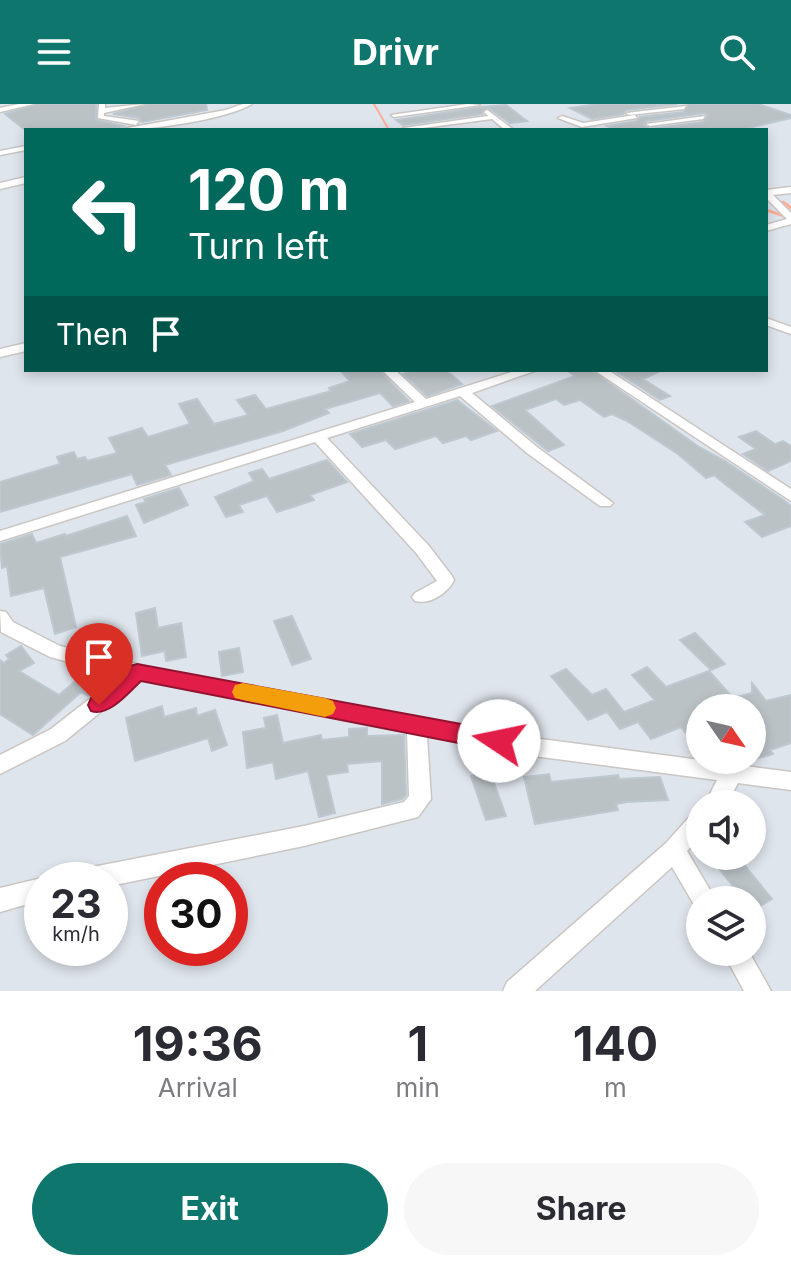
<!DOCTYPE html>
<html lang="en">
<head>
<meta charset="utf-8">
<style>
	:root { --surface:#fff; --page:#f7f7f7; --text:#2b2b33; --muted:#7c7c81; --accent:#0f766e }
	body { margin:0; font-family:Inter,sans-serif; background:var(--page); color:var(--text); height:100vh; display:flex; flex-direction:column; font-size:30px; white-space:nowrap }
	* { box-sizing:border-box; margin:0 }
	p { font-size:26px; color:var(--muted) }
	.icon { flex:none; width:44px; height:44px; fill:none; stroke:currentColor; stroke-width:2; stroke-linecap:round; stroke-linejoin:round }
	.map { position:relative; height:887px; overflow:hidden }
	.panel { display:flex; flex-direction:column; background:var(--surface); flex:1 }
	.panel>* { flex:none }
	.hud { position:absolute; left:24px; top:24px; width:744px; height:244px; border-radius:0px; box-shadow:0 4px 12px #0003; background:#00695c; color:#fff; overflow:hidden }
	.needle { width:52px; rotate:124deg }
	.tools { position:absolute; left:686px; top:590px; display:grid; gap:16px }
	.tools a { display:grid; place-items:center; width:80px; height:80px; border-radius:50%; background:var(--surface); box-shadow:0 4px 12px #0003; font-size:40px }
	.speed { position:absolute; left:24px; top:758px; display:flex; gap:16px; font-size:40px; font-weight:700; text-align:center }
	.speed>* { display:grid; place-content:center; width:104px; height:104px; border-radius:50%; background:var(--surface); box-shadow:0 4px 12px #0003; line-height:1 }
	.speed small { font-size:20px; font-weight:400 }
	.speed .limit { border:12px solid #d22; background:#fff; color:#111 }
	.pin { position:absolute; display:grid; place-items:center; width:68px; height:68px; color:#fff; margin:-82px -34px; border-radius:50% 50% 50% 0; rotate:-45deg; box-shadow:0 0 8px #0007 }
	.pin .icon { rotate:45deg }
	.me { position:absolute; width:88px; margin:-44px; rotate:281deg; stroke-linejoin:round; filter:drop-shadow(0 0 6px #0008) }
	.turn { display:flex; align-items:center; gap:28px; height:168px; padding:0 32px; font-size:36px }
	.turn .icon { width:104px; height:104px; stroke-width:2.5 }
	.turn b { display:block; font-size:56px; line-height:68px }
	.then { display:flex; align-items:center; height:76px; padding:0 32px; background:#0003; gap:16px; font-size:30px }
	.eta { display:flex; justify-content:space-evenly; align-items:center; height:136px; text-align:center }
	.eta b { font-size:48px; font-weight:700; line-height:56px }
	.action { display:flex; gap:16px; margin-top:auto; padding:16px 32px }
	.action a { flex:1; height:92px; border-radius:48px; background:var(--accent); color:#fff; font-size:32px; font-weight:700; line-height:92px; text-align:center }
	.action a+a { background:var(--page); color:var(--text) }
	header { display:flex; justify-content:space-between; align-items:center; height:104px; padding:0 32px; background:var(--accent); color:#fff; font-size:36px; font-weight:700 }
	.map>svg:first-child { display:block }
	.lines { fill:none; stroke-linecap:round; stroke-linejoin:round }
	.stream-far1 { stroke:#ffae9b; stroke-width:2 }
	.stream { stroke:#ffae9b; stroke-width:3 }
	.building { fill:#bbc2c6; stroke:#bdc8d0; stroke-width:2; fill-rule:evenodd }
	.minor-casing { stroke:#cac6c3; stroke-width:3 }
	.tertiary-casing { stroke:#cac6c3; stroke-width:3 }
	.minor { fill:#fff; fill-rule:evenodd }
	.tertiary { fill:#fff; fill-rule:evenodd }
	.route { fill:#e11d48; stroke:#92132f; stroke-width:2 }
	.slow { fill:#f59e0b }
</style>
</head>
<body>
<header><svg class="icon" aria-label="menu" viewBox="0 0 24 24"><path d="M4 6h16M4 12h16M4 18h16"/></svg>Drivr<svg class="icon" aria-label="search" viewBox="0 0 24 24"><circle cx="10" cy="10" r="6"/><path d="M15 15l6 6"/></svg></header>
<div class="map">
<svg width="791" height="887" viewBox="0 0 791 887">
	<rect width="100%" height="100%" fill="#dfe5ec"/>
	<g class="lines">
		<!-- stream-far1 -->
		<path class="stream-far1" d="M374,0L389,26"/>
		<!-- stream -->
		<path class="stream" d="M783,98L791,104
			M766,106L791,114"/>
	</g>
	<!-- building -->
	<path class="building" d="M37,0H96V16L123,22L110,26H25L5,10Z
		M148,0H206L207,6L142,18L139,14L113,10Z
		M598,0H677L626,6L623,10L592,15L570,4Z
		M688,0H758L791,11V14L739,26H615L607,22L637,17L640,13L684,8ZM705,9L708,11L703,18L650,25L643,21L646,17Z
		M506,1L527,17L510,19L487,3L482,10L403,21L396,16L482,3Z
		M340,266H379L409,297L393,302L380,289L325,305L329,309L283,327L165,361L171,371L137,381L132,370L0,408V378L60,360L57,353L74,348L77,355L85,353L87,357L117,349L109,334L142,324L148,333L190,320L179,300L197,295L214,320L248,311L237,296L255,291L266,305L331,287L329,284L350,277Z
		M415,266H446L462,280L427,292L403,270Z
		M566,266H591L699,343L725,357L782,395L791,402V422L762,433L745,418L765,411L725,380L714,371L706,374L678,350L627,317L612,310L604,313L580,296L564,301L556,295L525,306L564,341L548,347L492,302L575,272Z
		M614,266H662L643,275L670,292L660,296Z
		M457,296L497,327L471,336L466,332L443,339L436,332L395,345L386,336L362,343L350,330Z
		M756,327L775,340L783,337L791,342V357L768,367L743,350L756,345L739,333Z
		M327,356L347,378L310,391L314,396L293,403L277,408L267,392L239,401L243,408L226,413L215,393L254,377L249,369L262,365L269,375Z
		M179,384L188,401L144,419L136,401L146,398L144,395Z
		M127,412L136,432L60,453L76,523L55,530L44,484L11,492L7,462L2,464L0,440L32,430L36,439L65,430L66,432Z
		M155,504L158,524L181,519L186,553L166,557L165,547L142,552L136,509Z
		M292,512L311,555L292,561L274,517Z
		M695,529L725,560L711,566L680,536Z
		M21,542L34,559L19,567L59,591L87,567L106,578L88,592L81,588L33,631L0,610V556L4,559L9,555L6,551Z
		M239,544L243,568L222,572L219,548Z
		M647,563L666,583L709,567L733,594L752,589V579L766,597L791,591V639L770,646L773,650L752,656V604H700V646L681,623L651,635L638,618L620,625L607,608L588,616L551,572L566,565L592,591L606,585L624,608L655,596L632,571Z
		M162,602L164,613L196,604L197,612L215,606L227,641L212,647L208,634L135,657L126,614Z
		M277,611L283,639L321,631L322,636L349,633V625L367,624V632L404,631L406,691L402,695L382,700V657L347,660L348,668L326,671L335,709L319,713L308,667L276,675L273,658L247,664L243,628L266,624L264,614Z
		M490,668L506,712L486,716L471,672Z
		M549,670L551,678L618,671L619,675L660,673L668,696L627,698L616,700L618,706L535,720L524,673Z
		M723,752H737L772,795L752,807V796H744L713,757Z"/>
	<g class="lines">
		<!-- minor casing -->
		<g class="minor-casing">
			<path id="minor" d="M99,0H105V4L145,0L104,9V12L139,17L136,21L98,14Z
				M243,0H252C225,16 150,26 117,26L226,6Z
				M468,0L480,1L394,13L391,11Z
				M686,2L684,5L629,11L626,9Z
				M487,6L514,26H505L492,15L408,26L403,24L488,12L484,8Z
				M635,11L637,14L582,23L558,14L562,12L583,19Z
				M705,12L703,15L650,22L646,20Z
				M26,42V46L0,51V47Z
				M26,73V79L0,85V79Z
				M791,83V89L773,91L791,109V120L766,127V121L787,115L766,94V86Z
				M766,214L791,223V230L766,221Z
				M26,239V247L0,253V245Z
				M382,266H395L426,295L518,266H537L472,289L537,343L613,399L610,402H600L527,349L460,292L327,334L429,442L452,472L454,476C448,489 430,501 415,497L412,493L415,489L437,477L417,450L315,338L0,437V427L415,298Z
				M594,266H608L791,385V397Z
				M0,507L6,508L13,518L60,542L171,568L526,633L791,668V686L738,679L727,700H705L717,676L526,651L427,632L431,695L418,713L304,742L110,782V776H71L74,768L82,765L304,722L404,698L409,692L407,628L140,576L65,637L0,670V651L51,625L120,571L50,553L1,528Z
				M700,707V733L687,747L716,796H700V806L696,804L672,763L535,887H503L507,878L666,739L692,710Z
				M42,774L48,776H42V796L0,808V784Z
				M723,848H749L771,887H744Z"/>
		</g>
		<!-- tertiary casing -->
		<g class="tertiary-casing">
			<path id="tertiary" d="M19,0H34L0,8V4Z"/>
		</g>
		<!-- minor -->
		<use href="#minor" class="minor"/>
		<!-- tertiary -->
		<use href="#tertiary" class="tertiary"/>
	</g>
	<!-- route -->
	<path class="route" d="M137,560L499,627L507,630L510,637L507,644L499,647L141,577C128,589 109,613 91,607L88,601L91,594L130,562Z"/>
	<!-- slow -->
	<path class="slow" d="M243,579L325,594L333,597L336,604L333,610L325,613L243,596L235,594L232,588L235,581Z"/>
</svg>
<div class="tools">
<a><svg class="needle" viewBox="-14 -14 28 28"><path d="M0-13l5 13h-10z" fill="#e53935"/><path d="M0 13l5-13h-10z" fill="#7c7c81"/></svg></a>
<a><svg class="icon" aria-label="sound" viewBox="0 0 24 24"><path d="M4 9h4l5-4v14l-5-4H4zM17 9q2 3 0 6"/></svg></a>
<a><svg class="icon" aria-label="layers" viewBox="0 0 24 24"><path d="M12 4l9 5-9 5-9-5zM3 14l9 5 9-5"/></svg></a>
</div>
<div class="speed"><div>23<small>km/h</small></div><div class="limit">30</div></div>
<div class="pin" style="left:99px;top:601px;background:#d93025"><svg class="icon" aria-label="arrive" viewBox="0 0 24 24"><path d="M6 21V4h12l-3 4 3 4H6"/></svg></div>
<svg class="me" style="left:499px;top:637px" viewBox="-20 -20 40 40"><circle r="19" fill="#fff"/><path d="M0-13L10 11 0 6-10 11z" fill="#e11d48"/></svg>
<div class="hud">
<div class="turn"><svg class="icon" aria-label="left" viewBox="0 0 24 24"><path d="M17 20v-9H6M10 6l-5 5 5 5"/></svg><div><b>120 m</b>Turn left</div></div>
<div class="then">Then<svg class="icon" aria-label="arrive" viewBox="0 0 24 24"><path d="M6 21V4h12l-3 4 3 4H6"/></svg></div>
</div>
</div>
<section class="panel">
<div class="eta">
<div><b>19:36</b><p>Arrival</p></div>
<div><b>1</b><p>min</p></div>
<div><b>140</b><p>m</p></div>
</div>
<div class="action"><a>Exit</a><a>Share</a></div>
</section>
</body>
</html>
